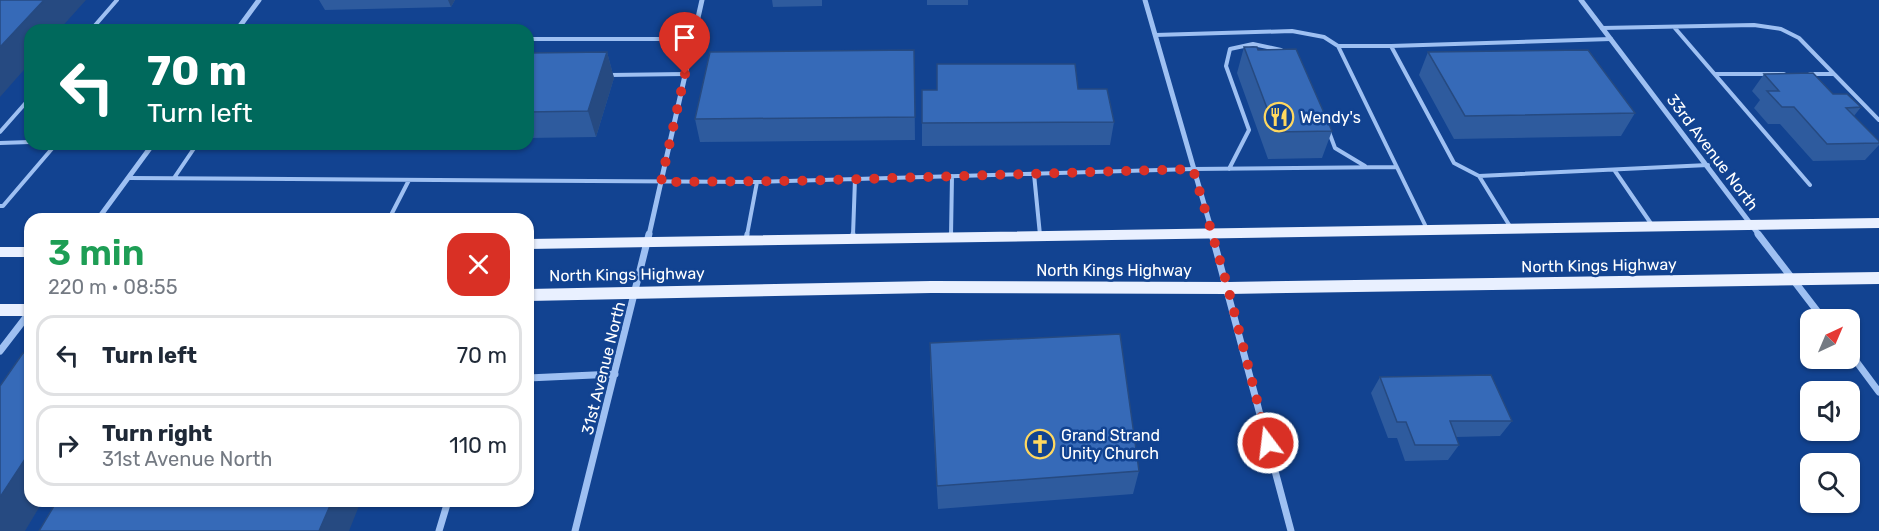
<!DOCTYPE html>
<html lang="en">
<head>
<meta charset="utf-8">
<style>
	:root { --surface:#fff; --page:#f2f2f3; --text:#1f2937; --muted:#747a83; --line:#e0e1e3 }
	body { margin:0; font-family:Rubik,sans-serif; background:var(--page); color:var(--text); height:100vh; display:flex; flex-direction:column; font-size:22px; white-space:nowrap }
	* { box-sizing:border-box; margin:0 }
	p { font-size:20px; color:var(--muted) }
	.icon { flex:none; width:33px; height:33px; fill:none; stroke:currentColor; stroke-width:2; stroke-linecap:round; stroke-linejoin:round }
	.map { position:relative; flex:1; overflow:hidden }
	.panel { position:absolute; left:24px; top:213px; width:510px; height:294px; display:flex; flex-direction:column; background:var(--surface); border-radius:18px; box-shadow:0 2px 4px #0004 }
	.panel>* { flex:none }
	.top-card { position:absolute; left:24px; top:24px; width:510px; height:126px; border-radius:18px; box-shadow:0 2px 4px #0004; background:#00695c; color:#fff; overflow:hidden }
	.needle { width:39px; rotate:44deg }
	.fabs { position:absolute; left:1800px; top:309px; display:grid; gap:12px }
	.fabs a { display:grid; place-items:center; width:60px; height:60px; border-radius:12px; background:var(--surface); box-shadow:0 2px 4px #0004; font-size:30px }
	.pin { position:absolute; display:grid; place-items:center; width:51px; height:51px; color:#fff; margin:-62px -26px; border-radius:50% 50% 50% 0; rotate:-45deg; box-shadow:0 0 6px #0007 }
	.pin .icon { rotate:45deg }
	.me { position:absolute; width:66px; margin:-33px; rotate:345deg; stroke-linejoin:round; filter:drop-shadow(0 0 4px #0008) }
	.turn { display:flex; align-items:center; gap:21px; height:126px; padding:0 24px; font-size:27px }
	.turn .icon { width:78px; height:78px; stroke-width:2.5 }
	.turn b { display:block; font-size:42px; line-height:51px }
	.round { display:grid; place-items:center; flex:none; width:63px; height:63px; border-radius:18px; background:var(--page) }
	.overview { display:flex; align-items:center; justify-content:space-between; height:102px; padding:0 24px }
	h1 { font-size:36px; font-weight:600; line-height:45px; color:#1e9e55 }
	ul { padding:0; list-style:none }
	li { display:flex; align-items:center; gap:18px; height:81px; margin:0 12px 9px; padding:0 12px; border:3px solid var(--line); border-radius:18px }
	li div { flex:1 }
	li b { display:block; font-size:22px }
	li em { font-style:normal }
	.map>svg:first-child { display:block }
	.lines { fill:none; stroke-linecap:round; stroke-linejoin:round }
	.lane-far1 { stroke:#9ec0f2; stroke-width:4 }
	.lane { stroke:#9ec0f2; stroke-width:5 }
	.street-far1 { stroke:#9ec0f2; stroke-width:5 }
	.street { stroke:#9ec0f2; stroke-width:7 }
	.primary { fill:#e9f0ff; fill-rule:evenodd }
	.wall { fill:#2e5b9e }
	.shaded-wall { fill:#264a81 }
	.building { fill:#366ab8; stroke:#264a81; stroke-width:1.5 }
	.route { stroke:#d93025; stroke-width:10; stroke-dasharray:0 18 }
	.labels { text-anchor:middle; stroke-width:5; stroke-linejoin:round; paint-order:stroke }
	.poi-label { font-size:16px; fill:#fff; stroke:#124391; text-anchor:start }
	.street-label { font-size:16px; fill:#fff; stroke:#124391 }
</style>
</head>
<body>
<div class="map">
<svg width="1879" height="531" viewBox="0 0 1879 531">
	<rect width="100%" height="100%" fill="#124391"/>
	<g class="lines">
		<!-- lane-far1 -->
		<path class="lane-far1" d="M1674,27L1810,185
			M1602,28L1754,25L1781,29L1799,38L1879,120
			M91,30L117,0
			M1155,35L1292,31L1324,37L1338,46L1427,229
			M528,39H693
			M1338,46H1391
			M1715,74H1784
			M1810,74H1834
			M610,75L685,74
			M0,132L30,98
			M1329,132L1335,148L1365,166
			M0,143L30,142
			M1229,169L1249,130L1226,66L1230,49L1253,44L1281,50
			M1615,171L1652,225
			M1034,174L1040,235
			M1479,176L1454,163L1391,46L1611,39
			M129,178L757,182L1193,169L1396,167
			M174,178L197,144
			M0,206H3L56,144
			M389,219L409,180
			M1511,228L1479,176L1708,165
			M747,235L757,182
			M853,235L855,179
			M951,235L952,176"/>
		<!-- lane -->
		<path class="lane" d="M1040,234V236
			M951,238V234
			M853,239V234
			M746,240L747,234"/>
		<!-- street-far1 -->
		<path class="street-far1" d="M1145,0L1213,235
			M1581,0L1759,235
			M237,30L259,0
			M98,219L153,144
			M649,235L702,0"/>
		<!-- street -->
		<path class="street" d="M1212,234L1291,531
			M1758,234L1824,320
			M0,351L30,312
			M1850,353L1879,392
			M528,378L615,374
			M439,531L448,501
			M575,531L649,234"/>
		<!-- primary -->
		<path class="primary" d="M1879,218V228L528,249V239Z
			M0,247H30V257H0Z
			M1879,272V284L1228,294L931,293L528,301V289L931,281L1228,282Z
			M0,304H30V316H0Z"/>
	</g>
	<!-- wall -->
	<path class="wall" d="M319,0H455L451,7L325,10Z
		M772,0H822V6L773,7Z
		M927,0H968V5H927Z
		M1244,47L1258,50L1332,131L1322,158L1268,159L1237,73Z
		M914,50L915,140L700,142L695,119Z
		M607,52L614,78L596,137L528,138V53Z
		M1428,52L1635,113L1621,136L1454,139L1419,75Z
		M1764,74L1833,94L1861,107L1854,116L1879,141V145L1865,160L1813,161L1780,124H1768L1754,108L1760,100L1752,91Z
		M1078,89L1114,122L1110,145L922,146V123Z
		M930,343L1139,471L1133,494L938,509L930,368Z
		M1380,377L1512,421L1500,436L1456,437L1459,445L1448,460L1405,461L1397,438H1388L1371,393Z"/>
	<!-- shaded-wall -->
	<path class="shaded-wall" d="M44,0H86L59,30H30V63L0,97V47Z
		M448,0H455L451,7Z
		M607,52L614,78L596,137L588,111Z
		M27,456L30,459V501H43L25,531H0V497Z
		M332,501H361L349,531H319Z"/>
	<!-- building -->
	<path class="building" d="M0,0H44L0,47Z
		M1244,47H1257L1258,50L1296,49L1332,131L1276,132Z
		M914,50L915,117L695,119L710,52Z
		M1588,50L1635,113L1465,116L1428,52Z
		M607,52L588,111L528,112V53Z
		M937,64H1075L1078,89H1107L1114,122L922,123V90H937Z
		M1813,73L1833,94H1847L1861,107L1846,108L1879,141V143L1827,144L1794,107H1782L1767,91H1779L1764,74Z
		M1120,334L1139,471L937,486L930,343Z
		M23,353H30V456H27L0,497V386Z
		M1491,375L1512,421H1450L1459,445H1415L1406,422H1397L1380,377Z
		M57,501H332L319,531H39Z"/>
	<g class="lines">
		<!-- route -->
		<path class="route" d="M685,74L661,182L796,181L1193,169L1228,288L1268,443"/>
	</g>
	<!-- icons -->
	<defs>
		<g id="restaurant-ring" transform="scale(1.5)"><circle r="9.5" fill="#124391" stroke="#ffd85f" stroke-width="1.5"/><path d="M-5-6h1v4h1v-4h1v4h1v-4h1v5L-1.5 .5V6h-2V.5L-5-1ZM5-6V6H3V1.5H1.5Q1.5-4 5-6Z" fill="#ffd85f"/></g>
		<g id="church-ring" transform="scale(1.5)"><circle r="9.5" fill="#124391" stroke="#ffd85f" stroke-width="1.5"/><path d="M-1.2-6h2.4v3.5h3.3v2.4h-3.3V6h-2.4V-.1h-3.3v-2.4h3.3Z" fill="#ffd85f"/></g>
	</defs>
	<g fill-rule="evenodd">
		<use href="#restaurant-ring" x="1279" y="117"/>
		<use href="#church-ring" x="1040" y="444"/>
	</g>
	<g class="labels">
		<!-- poi labels -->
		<g class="poi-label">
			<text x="1300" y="123">Wendy's</text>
			<text x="1061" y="441">Grand Strand<tspan x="1061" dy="18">Unity Church</tspan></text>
		</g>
		<!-- street labels -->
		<g class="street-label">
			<text transform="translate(1713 152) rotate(53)" y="6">33rd Avenue North</text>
			<text transform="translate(1599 265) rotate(-1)" y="6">North Kings Highway</text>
			<text x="1114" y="276">North Kings Highway</text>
			<text transform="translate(627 274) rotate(-1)" y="6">North Kings Highway</text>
			<text transform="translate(603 368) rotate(-76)" y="6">31st Avenue North</text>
		</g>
	</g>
</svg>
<div class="fabs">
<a><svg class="needle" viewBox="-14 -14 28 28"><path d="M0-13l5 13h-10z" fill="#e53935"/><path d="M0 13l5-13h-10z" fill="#747a83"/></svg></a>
<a><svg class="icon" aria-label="sound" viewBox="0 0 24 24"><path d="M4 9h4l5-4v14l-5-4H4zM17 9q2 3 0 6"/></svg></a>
<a><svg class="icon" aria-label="search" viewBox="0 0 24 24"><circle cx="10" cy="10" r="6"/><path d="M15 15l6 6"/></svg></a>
</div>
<div class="pin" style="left:685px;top:74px;background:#d93025"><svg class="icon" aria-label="arrive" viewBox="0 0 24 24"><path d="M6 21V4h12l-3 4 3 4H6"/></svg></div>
<svg class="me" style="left:1268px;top:443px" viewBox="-20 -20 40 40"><circle r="17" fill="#d93025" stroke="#fff" stroke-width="3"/><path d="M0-11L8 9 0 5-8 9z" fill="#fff"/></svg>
<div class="top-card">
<div class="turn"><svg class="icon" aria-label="left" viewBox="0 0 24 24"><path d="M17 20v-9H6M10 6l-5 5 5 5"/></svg><div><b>70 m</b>Turn left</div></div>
</div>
<section class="panel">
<div class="overview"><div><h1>3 min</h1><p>220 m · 08:55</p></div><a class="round" style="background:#d93025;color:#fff"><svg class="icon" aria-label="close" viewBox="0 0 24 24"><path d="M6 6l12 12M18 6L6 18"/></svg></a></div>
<ul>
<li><svg class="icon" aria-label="left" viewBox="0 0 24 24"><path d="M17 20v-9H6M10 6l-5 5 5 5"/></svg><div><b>Turn left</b></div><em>70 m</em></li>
<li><svg class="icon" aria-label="right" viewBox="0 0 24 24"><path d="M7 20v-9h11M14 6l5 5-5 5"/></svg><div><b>Turn right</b><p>31st Avenue North</p></div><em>110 m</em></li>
</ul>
</section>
</div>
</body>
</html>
